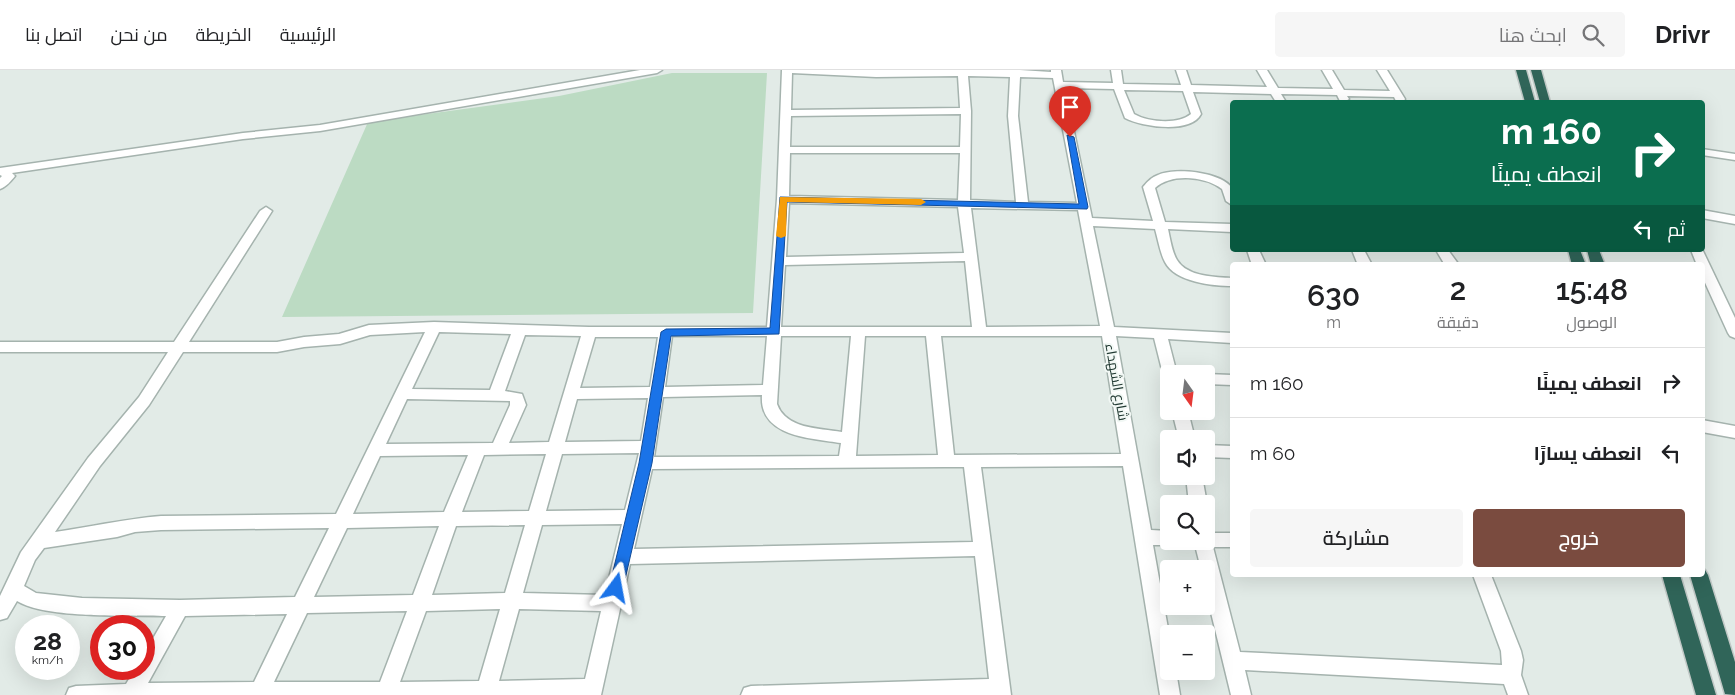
<!DOCTYPE html>
<html lang="ar">
<head>
<meta charset="utf-8">
<style>
	:root { --surface:#fff; --page:#f6f6f6; --text:#202124; --muted:#757577; --line:#e0e0e0; --accent:#7a4b3f }
	body { margin:0; font-family:Raleway,Cairo,sans-serif; background:var(--page); color:var(--text); direction:rtl; height:100vh; display:flex; flex-direction:column; font-size:19px; white-space:nowrap }
	* { box-sizing:border-box; margin:0 }
	p { font-size:16px; color:var(--muted) }
	.icon { flex:none; width:28px; height:28px; fill:none; stroke:currentColor; stroke-width:2; stroke-linecap:round; stroke-linejoin:round }
	.map { position:relative; flex:1; overflow:hidden; direction:ltr }
	.side { position:absolute; left:1230px; top:192px; width:475px; height:315px; display:flex; flex-direction:column; background:var(--surface); border-radius:5px; box-shadow:0 5px 20px #0002; direction:rtl }
	.side>* { flex:none }
	.top-card { position:absolute; left:1230px; top:30px; width:475px; height:152px; border-radius:5px; box-shadow:0 5px 20px #0002; direction:rtl; background:#0b6e4f; color:#fff; overflow:hidden }
	.needle { width:32px; rotate:166deg }
	.fabs { position:absolute; left:1160px; top:295px; display:grid; gap:10px }
	.fabs a { display:grid; place-items:center; width:55px; height:55px; border-radius:5px; background:var(--surface); box-shadow:0 5px 20px #0002; font-size:25px }
	.speed { position:absolute; left:15px; top:545px; display:flex; gap:10px; font-size:25px; font-weight:700; text-align:center }
	.speed>* { display:grid; place-content:center; width:65px; height:65px; border-radius:50%; background:var(--surface); box-shadow:0 5px 20px #0002; line-height:1 }
	.speed small { font-size:12px; font-weight:400 }
	.speed .limit { border:8px solid #d22; background:#fff; color:#111 }
	.pin { position:absolute; display:grid; place-items:center; width:42px; height:42px; color:#fff; margin:-51px -21px; border-radius:50% 50% 50% 0; rotate:-45deg; box-shadow:0 0 5px #0007 }
	.pin .icon { rotate:45deg }
	.me { position:absolute; width:55px; margin:-28px; rotate:13deg; stroke-linejoin:round; filter:drop-shadow(0 0 4px #0008) }
	.turn { display:flex; align-items:center; gap:18px; height:105px; padding:0 20px; font-size:22px }
	.turn .icon { width:65px; height:65px; stroke-width:2.5 }
	.turn b { display:block; font-size:35px; line-height:42px }
	.then { display:flex; align-items:center; height:48px; padding:0 20px; background:#0003; gap:10px; font-size:19px }
	.eta { display:flex; justify-content:space-evenly; align-items:center; height:85px; text-align:center }
	.eta b { font-size:30px; font-weight:600; line-height:35px }
	.primary-button { display:flex; gap:10px; margin-top:auto; padding:10px 20px }
	.primary-button a { flex:1; height:58px; border-radius:5px; background:var(--accent); color:#fff; font-size:20px; font-weight:600; line-height:58px; text-align:center }
	.primary-button a+a { background:var(--page); color:var(--text) }
	ul { padding:0; list-style:none }
	li { display:flex; align-items:center; gap:15px; height:70px; padding:0 20px; border-top:1px solid var(--line) }
	li div { flex:1 }
	li b { display:block; font-size:19px }
	li em { font-style:normal }
	header { display:flex; align-items:center; gap:30px; box-sizing:border-box; height:70px; padding:0 25px; background:var(--surface); border-bottom:1px solid var(--line) }
	header strong { font-size:24px }
	nav { display:flex; gap:28px; margin-inline-start:auto; font-size:18px }
	.search { width:350px; height:45px; background:var(--page); display:flex; align-items:center; gap:12px; box-sizing:border-box; padding:0 18px; border-radius:5px; color:var(--muted); font-size:19px }
	.map>svg:first-child { display:block }
	.green { fill:#bcdbc3 }
	.lines { fill:none; stroke-linecap:round; stroke-linejoin:round }
	.minor-casing { stroke:#a5b3ae; stroke-width:3 }
	.highway-casing { stroke:#c1c8c6; stroke-width:3 }
	.minor { fill:#fff; fill-rule:evenodd }
	.highway { fill:#306559; fill-rule:evenodd }
	.route { fill:#1a73e8; stroke:#114b97 }
	.slow { fill:#f59e0b }
	.labels { text-anchor:middle; stroke-width:4; stroke-linejoin:round; paint-order:stroke }
	.street-label { font-size:14px; fill:#233b34; stroke:#f2f8f5 }
</style>
</head>
<body>
<header>
<strong>Drivr</strong>
<div class="search"><svg class="icon" aria-label="search" viewBox="0 0 24 24"><circle cx="10" cy="10" r="6"/><path d="M15 15l6 6"/></svg>ابحث هنا</div>
<nav><a>الرئيسية</a><a>الخريطة</a><a>من نحن</a><a>اتصل بنا</a></nav>
</header>
<div class="map">
<svg width="1735" height="625" viewBox="0 0 1735 625">
	<rect width="100%" height="100%" fill="#e2ebe7"/>
	<!-- green -->
	<path class="green" d="M672,3H767L753,243L282,247L368,52L559,26Z"/>
	<g class="lines">
		<!-- minor casing -->
		<g class="minor-casing">
			<path id="minor" d="M640,0H662L657,3L320,61L243,69L12,103L15,106C11,111 6,117 0,119V108L2,106L0,105V98L243,63L320,55Z
				M782,0H1020L1051,2V0H1061L1063,12L1113,13L1111,0H1121L1123,14L1181,15L1176,0H1186L1191,15L1267,17L1257,0H1267L1278,18L1333,19L1322,0H1332L1344,20L1390,21L1377,0H1387L1405,29L1404,31H1396L1394,27L1347,26L1349,29L1344,32L1340,31L1337,25L1281,24L1286,32H1276L1271,24L1193,22L1201,44C1191,64 1142,57 1125,48L1114,19L1065,18L1092,148L1153,151L1143,117C1147,112 1152,107 1158,105C1175,97 1221,102 1232,118V135L1226,131L1222,119C1205,106 1171,103 1155,118L1165,152L1232,154V162L1168,159C1170,168 1172,182 1177,190C1187,207 1216,207 1232,208V216C1213,216 1175,212 1165,192C1160,183 1158,169 1155,159L1093,156L1114,257L1232,263V273L1168,269L1177,304H1169V309L1165,308L1163,304L1154,268L1116,266L1151,460L1169,461V471H1176L1169,475H1153L1169,564V601H1176L1180,625H1160L1123,396L981,397L1011,625H741L744,618L751,616L989,609L975,486L630,494L601,625H66L69,618L76,616L126,614L135,599H144V584L166,546C129,545 46,549 17,531L7,548L0,550V526L21,482L88,388L139,327L168,282H0V272H174L260,141L266,137L272,141L189,272H277L304,267L339,264L369,255L434,252L589,257H767L777,129ZM792,3L876,7L958,6L960,38L791,40ZM968,6L1010,7L1008,46L1016,132L970,130L971,41ZM1020,7L1053,8L1077,133L1028,132L1018,46ZM1124,20L1183,21L1191,44C1178,55 1148,52 1134,44ZM961,44L960,77H790L791,46ZM790,83H960L958,130L789,126ZM789,133L958,137L964,183L786,187ZM971,138L1078,140L1100,256L986,257ZM965,191L972,257H781L785,195ZM425,262L336,444L161,446C125,449 90,457 55,462L100,396L149,335L183,282H277L304,277L340,274L370,265ZM439,262L511,264L490,320L412,319ZM525,265L581,266L549,372L509,373L526,335L522,324L505,321ZM672,266H767L763,315L665,317ZM781,266H851L842,362C818,358 786,359 777,334ZM865,266H926L938,385L856,386ZM941,266H1102L1121,384L954,385ZM595,267H658L650,317L580,318ZM762,325C759,367 811,368 841,373L839,386L654,387L663,327ZM648,328L641,371L565,372L577,329ZM407,329L510,331V335L493,373L386,374ZM639,383L625,440L546,441L562,384ZM546,384L529,441L462,442L484,385ZM468,385L444,442L353,444L380,386ZM944,397H964L973,472L634,479L652,399ZM622,454L605,525L523,523L542,455ZM525,455L505,523L432,525L456,456ZM439,456L413,525L314,527L347,458ZM329,458L295,527L180,530L82,528L36,523L24,516L35,490L44,478L117,467L135,462L161,460ZM500,539L479,611L400,612L426,541ZM519,539L601,541L585,609L499,611ZM407,541L380,612H274L307,543ZM287,544L254,612L148,613L185,546Z
				M1702,79L1735,84V90L1702,85Z
				M1702,140L1735,146V154L1702,148Z
				M1702,179L1735,248V268L1730,266L1728,263L1702,206V195H1697L1691,180Z
				M1247,180H1259L1266,195H1252Z
				M1352,180H1364L1372,195H1358Z
				M1436,180H1448L1459,195H1445Z
				M1206,304L1232,305V315L1206,314Z
				M1172,341H1188L1195,369H1179Z
				M1702,350L1735,356V368L1702,362Z
				M1206,375L1232,376V388L1206,387Z
				M1186,406H1202L1207,434H1189Z
				M1206,463H1232V477H1213L1240,582L1502,595L1501,581L1473,505H1491L1521,581L1523,590L1521,605L1528,625H1508L1504,614L1245,600L1251,625H1231L1206,522V499H1201L1194,471H1206Z"/>
		</g>
		<!-- highway casing -->
		<g class="highway-casing">
			<path id="highway" d="M1516,0H1526L1535,32H1525Z
				M1531,0H1541L1550,32H1540Z
				M1568,180H1580L1586,195H1572Z
				M1587,180H1599L1605,195H1591Z
				M1702,499L1705,500L1708,505L1735,592V625L1725,624L1690,505H1702Z
				M1662,505H1680L1716,625H1696Z"/>
		</g>
		<!-- minor -->
		<use href="#minor" class="minor"/>
		<!-- highway -->
		<use href="#highway" class="highway"/>
	</g>
	<!-- route -->
	<path class="route" d="M1067,65L1074,67L1088,137L1087,139L787,132L779,264L671,266L652,393L623,518L621,522L616,524L611,522L609,518L639,393L661,262L666,259L770,258L780,127L1079,134Z"/>
	<!-- slow -->
	<path class="slow" d="M780,127L921,129L926,132L921,135L787,132L786,166L781,168L776,166Z"/>
	<g class="labels">
		<!-- street labels -->
		<g class="street-label">
			<text transform="translate(1117 312) rotate(80)" y="5">شارع الشهداء</text>
		</g>
	</g>
</svg>
<div class="fabs">
<a><svg class="needle" viewBox="-14 -14 28 28"><path d="M0-13l5 13h-10z" fill="#e53935"/><path d="M0 13l5-13h-10z" fill="#757577"/></svg></a>
<a><svg class="icon" aria-label="sound" viewBox="0 0 24 24"><path d="M4 9h4l5-4v14l-5-4H4zM17 9q2 3 0 6"/></svg></a>
<a><svg class="icon" aria-label="search" viewBox="0 0 24 24"><circle cx="10" cy="10" r="6"/><path d="M15 15l6 6"/></svg></a>
<a>+</a>
<a>−</a>
</div>
<div class="speed"><div>28<small>km/h</small></div><div class="limit">30</div></div>
<div class="pin" style="left:1070px;top:67px;background:#d93025"><svg class="icon" aria-label="arrive" viewBox="0 0 24 24"><path d="M6 21V4h12l-3 4 3 4H6"/></svg></div>
<svg class="me" style="left:616px;top:518px" viewBox="-20 -20 40 40"><path d="M0-17L14 15 0 8-14 15z" fill="#1a73e8" stroke="#fff" stroke-width="4"/></svg>
<div class="top-card">
<div class="turn"><svg class="icon" aria-label="right" viewBox="0 0 24 24"><path d="M7 20v-9h11M14 6l5 5-5 5"/></svg><div><b>160 m</b>انعطف يمينًا</div></div>
<div class="then">ثم<svg class="icon" aria-label="left" viewBox="0 0 24 24"><path d="M17 20v-9H6M10 6l-5 5 5 5"/></svg></div>
</div>
<section class="side">
<div class="eta">
<div><b>15:48</b><p>الوصول</p></div>
<div><b>2</b><p>دقيقة</p></div>
<div><b>630</b><p>m</p></div>
</div>
<ul>
<li><svg class="icon" aria-label="right" viewBox="0 0 24 24"><path d="M7 20v-9h11M14 6l5 5-5 5"/></svg><div><b>انعطف يمينًا</b></div><em>160 m</em></li>
<li><svg class="icon" aria-label="left" viewBox="0 0 24 24"><path d="M17 20v-9H6M10 6l-5 5 5 5"/></svg><div><b>انعطف يسارًا</b></div><em>60 m</em></li>
</ul>
<div class="primary-button"><a>خروج</a><a>مشاركة</a></div>
</section>
</div>
</body>
</html>
